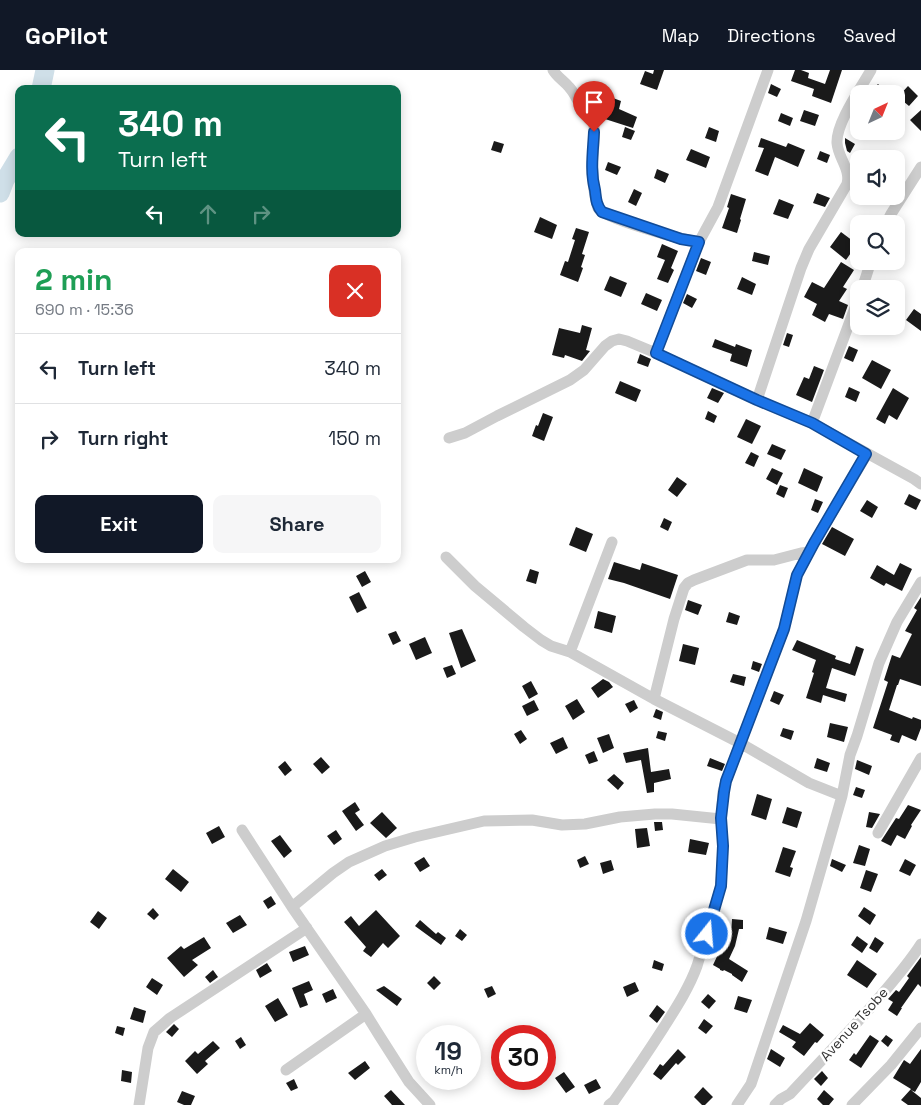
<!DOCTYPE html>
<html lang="en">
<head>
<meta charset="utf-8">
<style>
	:root { --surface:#fff; --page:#f6f6f7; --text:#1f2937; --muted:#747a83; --line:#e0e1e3; --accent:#111827 }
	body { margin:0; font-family:"Space Grotesk",sans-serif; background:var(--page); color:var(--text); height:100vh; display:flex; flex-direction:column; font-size:19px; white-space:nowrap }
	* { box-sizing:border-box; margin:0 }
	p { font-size:16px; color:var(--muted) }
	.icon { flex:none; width:28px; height:28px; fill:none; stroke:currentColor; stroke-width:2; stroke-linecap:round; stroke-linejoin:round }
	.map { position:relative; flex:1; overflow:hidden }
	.details { position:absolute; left:15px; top:178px; width:386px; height:315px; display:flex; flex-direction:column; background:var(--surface); border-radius:10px; box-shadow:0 2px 12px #0003 }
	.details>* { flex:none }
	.banner { position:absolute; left:15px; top:15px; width:386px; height:152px; border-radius:10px; box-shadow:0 2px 12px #0003; background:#0b6e4f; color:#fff; overflow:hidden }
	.needle { width:32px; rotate:43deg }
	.fabs { position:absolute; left:850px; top:15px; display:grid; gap:10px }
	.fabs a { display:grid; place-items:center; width:55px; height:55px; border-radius:10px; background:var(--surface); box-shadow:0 2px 12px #0003; font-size:25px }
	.speed { position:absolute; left:416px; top:955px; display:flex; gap:10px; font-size:25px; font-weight:700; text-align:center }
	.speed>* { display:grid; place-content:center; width:65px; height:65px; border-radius:50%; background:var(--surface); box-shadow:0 2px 12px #0003; line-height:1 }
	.speed small { font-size:12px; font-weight:400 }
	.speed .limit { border:8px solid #d22; background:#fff; color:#111 }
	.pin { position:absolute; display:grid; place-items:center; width:42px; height:42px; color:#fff; margin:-51px -21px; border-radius:50% 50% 50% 0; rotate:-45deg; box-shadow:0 0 5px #0007 }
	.pin .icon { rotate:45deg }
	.me { position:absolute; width:55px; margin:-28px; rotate:17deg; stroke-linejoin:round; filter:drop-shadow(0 0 4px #0008) }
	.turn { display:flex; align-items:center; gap:18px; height:105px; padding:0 20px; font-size:22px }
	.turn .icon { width:65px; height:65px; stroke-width:2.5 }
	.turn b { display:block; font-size:35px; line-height:42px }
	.lanes { display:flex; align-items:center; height:48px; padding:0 20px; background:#0003; justify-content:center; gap:25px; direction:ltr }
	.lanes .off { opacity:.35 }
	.round { display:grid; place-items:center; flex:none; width:52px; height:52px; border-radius:10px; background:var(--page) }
	.headline { display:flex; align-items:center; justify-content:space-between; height:85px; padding:0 20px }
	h1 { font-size:30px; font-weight:700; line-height:38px; color:#1e9e55 }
	.button { display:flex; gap:10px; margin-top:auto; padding:10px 20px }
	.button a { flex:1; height:58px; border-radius:10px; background:var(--accent); color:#fff; font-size:20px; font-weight:700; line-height:58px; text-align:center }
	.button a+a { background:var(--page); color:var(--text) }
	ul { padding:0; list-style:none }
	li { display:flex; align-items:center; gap:15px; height:70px; padding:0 20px; border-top:1px solid var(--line) }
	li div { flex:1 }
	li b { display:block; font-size:19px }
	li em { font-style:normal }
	header { display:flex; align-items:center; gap:30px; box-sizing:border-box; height:70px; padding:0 25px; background:var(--accent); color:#fff }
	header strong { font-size:24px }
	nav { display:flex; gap:28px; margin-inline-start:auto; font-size:18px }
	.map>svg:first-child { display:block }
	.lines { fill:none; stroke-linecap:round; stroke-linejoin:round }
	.river { stroke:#cfdfe8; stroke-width:19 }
	.building { fill:#1a1a1a }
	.minor { stroke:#cdcdcd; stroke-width:11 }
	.route-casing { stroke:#114b97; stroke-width:12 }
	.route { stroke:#1a73e8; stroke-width:9 }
	.labels { text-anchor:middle; stroke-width:5; stroke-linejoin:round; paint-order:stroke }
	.street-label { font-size:14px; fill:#333; stroke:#fff }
</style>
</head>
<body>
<header>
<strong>GoPilot</strong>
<nav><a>Map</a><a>Directions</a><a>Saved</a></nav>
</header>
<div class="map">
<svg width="921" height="1035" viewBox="0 0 921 1035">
	<rect width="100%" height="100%" fill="#fff"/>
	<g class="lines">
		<!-- river -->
		<path class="river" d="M41,19L45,0
			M0,123L5,110L19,87"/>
	</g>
	<!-- building -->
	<path class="building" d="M654,0H664L657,20L640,14L645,1L653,4Z
		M795,0H801L809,3L808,8L825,14L830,0H842L831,33L812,26L814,19L791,11Z
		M771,14L781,19L777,27L768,23Z
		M878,14L888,24H868Z
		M908,16L918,26L909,36L898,27Z
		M613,28L621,31L619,39L637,47L633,58L605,49L607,42H609Z
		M804,40L819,45L815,56L800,51Z
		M921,40V61L910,50Z
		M781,43L793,48L790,56L778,51Z
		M625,57L635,61L631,70L622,67Z
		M709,57L719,61L716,72L705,68Z
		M761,68L786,77L788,73L805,80L798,97L775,87L768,106L755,101L764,78L758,77Z
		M845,68L855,74L850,83L847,81L845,73Z
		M494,71L504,74L501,83L491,80Z
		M691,79L710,87L706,98L686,90Z
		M820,81L830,85L827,93L817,89Z
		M608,92L621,97L617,105L605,100Z
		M657,99L669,104L665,113L654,108Z
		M634,119L642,123L636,136L628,132Z
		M817,123L830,128L825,137L813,133Z
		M731,124L746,129L740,149L741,150L737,163L722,158L729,138L727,137Z
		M779,129L794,135L788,149L773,144Z
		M540,147L557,155L552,169L534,162Z
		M576,158L589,162L582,184L585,185L581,197L583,198L578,212L560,205L565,191L568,192L575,170L572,169Z
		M841,162L857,174L846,190L830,177Z
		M662,174L678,181L671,198L674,200L668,213L657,209L665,190L657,187Z
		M754,182L770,186L768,195L752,191Z
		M701,188L711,192L706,205L696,201Z
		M841,192L854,200L843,217L847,219L839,231L848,235L843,249L829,244L825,252L812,245L817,234L804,227L812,212L824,218Z
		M610,206L627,213L621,227L604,220Z
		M742,207L756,214L752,225L737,219Z
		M646,223L662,230L657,241L641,234Z
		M687,224L697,229L692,238L683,233Z
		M914,239L921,244V261L906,250Z
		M582,255L592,258L586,280L590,281L582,291L565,285L564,288L552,285L559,258L580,263Z
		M787,263L793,265L789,277L783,275Z
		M715,269L735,277L736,274L752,280L747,297L730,291L732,284L712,277Z
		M849,276L858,280L853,292L844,288Z
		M640,284L651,289L648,297L637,293Z
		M872,290L891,300L881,319L862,308Z
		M814,296L824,300L812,332L796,325L804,307L809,309Z
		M620,311L641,320L636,332L615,323Z
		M849,317L860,322L856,332L845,327Z
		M712,318L724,323L718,333L707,328Z
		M893,318L909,328L897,350L889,345L885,354L876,349Z
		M708,341L717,346L714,353L705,349Z
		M543,343L553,347L544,371L532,366L536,355L538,356Z
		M746,349L761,356L752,374L737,367Z
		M772,374L786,380L781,390L767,384Z
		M751,382L759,386L754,397L745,393Z
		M772,398L783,403L777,415L766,409Z
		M804,398L823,407L817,422L798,413Z
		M677,407L687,414L677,427L668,420Z
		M780,415L788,418L784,428L776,424Z
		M909,424L921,430L916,440L904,434Z
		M815,429L823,432L818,443L811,440Z
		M867,430L878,437L872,448L860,441Z
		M664,448L672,452L668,461L660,457Z
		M576,457L593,464L586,482L569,475Z
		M832,457L854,469L845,486L822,474Z
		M614,492L640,500L642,493L678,505L670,529L624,513L608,509Z
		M900,493L912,499L902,521L886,513L884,516L870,508L877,495L894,505Z
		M530,499L539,502L536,514L526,511Z
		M365,501L371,512L362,517L356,506Z
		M359,522L367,538L357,543L349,527Z
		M921,527V616L900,609L898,615H897L889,640L912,649L913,647L921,650V658L916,671L902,665L899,673L890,670L892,665L873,658L888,612L884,610L892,585L900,588L912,564L905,561L917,540L914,538Z
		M688,530L702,535L698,545L685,540Z
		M598,541L616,546L612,563L594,558Z
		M729,542L740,546L737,555L726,552Z
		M462,559L476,591L461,598L449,563Z
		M396,561L401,571L393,575L388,564Z
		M425,567L432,583L416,590L409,574Z
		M797,570L836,586L835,589L850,594L856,576L864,579L855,606L832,598L826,618L847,624L845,632L823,625L821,633L806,628L814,603L812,602L816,590L792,580Z
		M683,574L699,578L695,595L679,591Z
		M753,591L762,594L759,602L751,599Z
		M452,595L456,604L447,608L443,598Z
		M733,604L746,607L744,616L730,612Z
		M603,609L609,612L613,617L598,628L591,618Z
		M531,611L538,624L529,629L522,616Z
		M774,621L784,625L779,635L770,631Z
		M577,629L585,642L573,650L565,636Z
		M534,630L539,640L527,646L522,636Z
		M634,630L638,638L630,643L625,634Z
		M656,639L663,642L661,650L653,647Z
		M830,653L848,657L844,672L827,667Z
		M783,658L794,661L791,670L780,666Z
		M521,660L527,669L520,674L514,664Z
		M658,661L667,663L665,671L656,668Z
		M609,664L614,678L603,683L597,668Z
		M563,667L568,678L556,684L550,673Z
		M648,678L651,702L669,699L671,709L654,713V722L647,723L641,690L626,693L623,683Z
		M594,681L598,691L589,694L585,685Z
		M321,687L330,697L322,704L313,694Z
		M710,688L725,694L722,701L707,696Z
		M817,688L830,693L827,702L814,698Z
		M857,690L872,696L869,705L855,699Z
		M285,691L292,700L285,706L278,697Z
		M614,704L624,713L618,720L607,710Z
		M856,717L865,720L862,728L853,725Z
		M757,724L772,729L766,750L751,745Z
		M355,732L360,740L355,743L364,755L356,761L342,741Z
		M908,735L921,740L911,755L912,756L905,769L897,765L891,776L881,771L896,748L899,749Z
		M787,737L802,742L797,758L782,753Z
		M382,742L397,758L386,768L370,753Z
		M869,742L880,744L872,758L866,757Z
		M654,752H662L663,760L655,761Z
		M219,756L225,767L212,774L206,763Z
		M647,758L650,776L637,778L635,759Z
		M336,760L342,769L334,775L327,766Z
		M280,765L292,781L284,788L271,771Z
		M690,769L709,773L706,785L688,782Z
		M859,775L870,779L865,796L853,793Z
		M783,777L796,781L790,797L793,798L790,807L775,802Z
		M585,786L589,794L580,798L577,790Z
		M424,787L430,796L420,802L414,793Z
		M832,789L846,795L842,802L830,796Z
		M905,789L916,795L910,806L899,801Z
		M611,790L614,800L603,804L600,793Z
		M173,799L189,812L181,822L165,809Z
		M382,799L387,805L379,811L374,805Z
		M866,800L878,804L871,822L860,818Z
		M271,826L276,834L268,839L263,831Z
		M864,837L876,845L870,855L858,846Z
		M153,838L159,845L154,850L147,844Z
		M376,840L400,866L388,878L383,873L371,887L363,881L366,877L344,852L351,846L359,856Z
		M98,841L107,848L99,859L90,852Z
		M240,845L247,855L233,863L226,853Z
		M732,849L743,850V859H739L735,876L729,889L748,901L742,912L732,905V904L724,900L723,901L720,900V899L713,895L721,878L724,879L728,865L731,866Z
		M420,850L436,864L438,862L446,868L441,875L415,856Z
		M769,857L787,862L783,874L766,869Z
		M460,859L467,865L462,871L455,866Z
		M857,866L868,874L862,883L851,875Z
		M204,867L211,878L192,890L198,895L184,907L167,888L181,876L184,879Z
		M875,867L884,873L877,883L869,878Z
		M305,876L309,885L293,892L289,882Z
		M921,887V917L918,914L901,938H902L897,946L888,940L893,932L888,929L896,920L899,922L909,908L907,906Z
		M654,890L664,894L662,901L652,898Z
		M857,890L877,904L867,918L847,905Z
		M267,893L272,901L260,908L256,900Z
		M213,900L218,907L210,913L205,907Z
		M434,906L441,913L434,920L427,913Z
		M152,908L163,915L157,925L146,917Z
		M309,911L313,920L304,924L308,935L300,938L292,918Z
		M635,912L639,921L627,927L623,917Z
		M384,916L402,929L397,936L376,920Z
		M492,916L496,924L488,928L484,919Z
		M333,919L337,928L326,933L322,924Z
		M708,924L716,931L709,939L701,932Z
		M738,926L752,930L747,943L734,939Z
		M278,928L288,945L275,952L265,936Z
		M657,935L665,942L657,953L649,946Z
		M134,937L146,941L143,953L130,949Z
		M704,949L713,956L706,964L698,958Z
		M810,953L824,965L817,973L815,972L804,986L792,977L796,972L779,962L783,955L800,964Z
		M174,954L179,959L172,967L166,962Z
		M117,956L125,958L123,966L115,963Z
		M870,965L879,971L861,998L849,990L854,983L856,985Z
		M886,965L893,970L888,977L881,971Z
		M241,967L246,975L240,979L235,971Z
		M213,971L220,978L205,991L208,994L197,1004L185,991L195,981L198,984Z
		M678,979L686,987L678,995L676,993L661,1010L653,1004L660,994L663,996Z
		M771,979L785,988L780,997L767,989Z
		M921,979V1012L915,1022L911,1020L921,1028V1035H908L901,1030L911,1019L893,1008L904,990L910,994Z
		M365,991L370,998L355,1010L348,1003Z
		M122,1000L132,1002L131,1013L121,1011Z
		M822,1001L828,1008L821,1016L814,1009Z
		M564,1002L575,1017L566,1023L555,1008Z
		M294,1009L298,1018L291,1021L286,1013Z
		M596,1009L601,1018L589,1024L584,1015Z
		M703,1017L713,1027L705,1035H702L694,1027Z
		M391,1020L405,1035H392L384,1026Z
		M824,1020L834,1029L829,1035H823L817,1029Z
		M182,1021L195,1026L191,1035H184L177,1032Z"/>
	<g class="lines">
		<!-- minor -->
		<path class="minor" d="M553,0C557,7 564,11 569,17C574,22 577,30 581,36C585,41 591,44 593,51C597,64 592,86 592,100C592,108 595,131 598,138C604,149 684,170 699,172
			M886,154L891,144L921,97
			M862,219L871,191
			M656,283L699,172L718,137L768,0
			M757,330L801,198L809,179L847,114C851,99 838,88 837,73C836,53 861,18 871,0
			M812,353L859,227
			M449,368L465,363L497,346L570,310L584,300L605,276L612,271L619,269L627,271L656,283L757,330L812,353L914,409L921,414
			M446,487L475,516L524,557L541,570L551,576L570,582L654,629L740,673L809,713L842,726
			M570,582L612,472
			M654,629L674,549L684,518L688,513L694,510L747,490H774L801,483L809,482
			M242,760L292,837L366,944L379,965L409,1012L430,1035
			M878,763L921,688
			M292,837L333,803L349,792L385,776L415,767L484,751L532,750L562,755L585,754L620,747L655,744H672L721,749
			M286,1000L366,944
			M139,1035L148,978L154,962L170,948L307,858
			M609,1035L614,1031C631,1007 648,982 664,957C676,938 689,918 697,896L721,816L723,776L721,749L723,722L726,711L784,559L797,505L814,473L867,384
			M737,1035L751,1014L806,851L842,726L850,685L857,666L879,593L897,552L921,512
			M775,1035L781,1029L790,1024C817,995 845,966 871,937C889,916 907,896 921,874
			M852,1035L891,995L921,958"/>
	</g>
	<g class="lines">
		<!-- route casing -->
		<g class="route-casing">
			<path id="route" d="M594,62C593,82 590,101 595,120C596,128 596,135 602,142L681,169L699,172L656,283L757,330L812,353L866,384L814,473L797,505L784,559L726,711L724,722L721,748L723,776L721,816L707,864"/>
		</g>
		<!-- route -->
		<use href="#route" class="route"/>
	</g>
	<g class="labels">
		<!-- street labels -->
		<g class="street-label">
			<text transform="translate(854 954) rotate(-48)" y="5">Avenue Tsobe</text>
		</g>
	</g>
</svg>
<div class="fabs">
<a><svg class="needle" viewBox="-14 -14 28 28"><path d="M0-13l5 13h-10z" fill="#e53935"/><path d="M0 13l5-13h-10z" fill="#747a83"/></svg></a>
<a><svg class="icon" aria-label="sound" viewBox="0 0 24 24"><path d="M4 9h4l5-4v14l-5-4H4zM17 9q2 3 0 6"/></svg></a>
<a><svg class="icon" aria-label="search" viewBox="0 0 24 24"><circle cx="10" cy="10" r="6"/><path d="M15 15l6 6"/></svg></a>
<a><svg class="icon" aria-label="layers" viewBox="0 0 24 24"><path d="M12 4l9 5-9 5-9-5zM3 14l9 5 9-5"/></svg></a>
</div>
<div class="speed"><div>19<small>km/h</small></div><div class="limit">30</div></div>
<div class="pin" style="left:594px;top:62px;background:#d93025"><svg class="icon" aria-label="arrive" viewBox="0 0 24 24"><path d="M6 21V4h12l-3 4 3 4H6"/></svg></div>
<svg class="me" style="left:707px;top:864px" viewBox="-20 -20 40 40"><circle r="17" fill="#1a73e8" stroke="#fff" stroke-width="3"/><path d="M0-11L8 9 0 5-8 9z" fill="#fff"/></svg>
<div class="banner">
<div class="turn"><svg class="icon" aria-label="left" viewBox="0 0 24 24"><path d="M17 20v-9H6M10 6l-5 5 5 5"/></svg><div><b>340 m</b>Turn left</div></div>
<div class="lanes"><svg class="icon" aria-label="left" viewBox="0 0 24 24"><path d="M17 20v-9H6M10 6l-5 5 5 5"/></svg><svg class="icon off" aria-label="ahead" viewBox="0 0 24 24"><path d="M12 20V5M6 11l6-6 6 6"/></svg><svg class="icon off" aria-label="right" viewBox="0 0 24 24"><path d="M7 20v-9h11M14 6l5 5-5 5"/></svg></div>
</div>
<section class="details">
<div class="headline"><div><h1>2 min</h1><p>690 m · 15:36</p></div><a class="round" style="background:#d93025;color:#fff"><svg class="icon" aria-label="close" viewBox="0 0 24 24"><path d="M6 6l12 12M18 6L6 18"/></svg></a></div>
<ul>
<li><svg class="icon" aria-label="left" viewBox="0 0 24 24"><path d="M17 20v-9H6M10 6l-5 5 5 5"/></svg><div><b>Turn left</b></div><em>340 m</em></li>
<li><svg class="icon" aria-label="right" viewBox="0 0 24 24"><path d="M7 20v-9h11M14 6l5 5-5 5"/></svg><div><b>Turn right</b></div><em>150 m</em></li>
</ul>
<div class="button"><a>Exit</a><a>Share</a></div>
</section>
</div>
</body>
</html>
